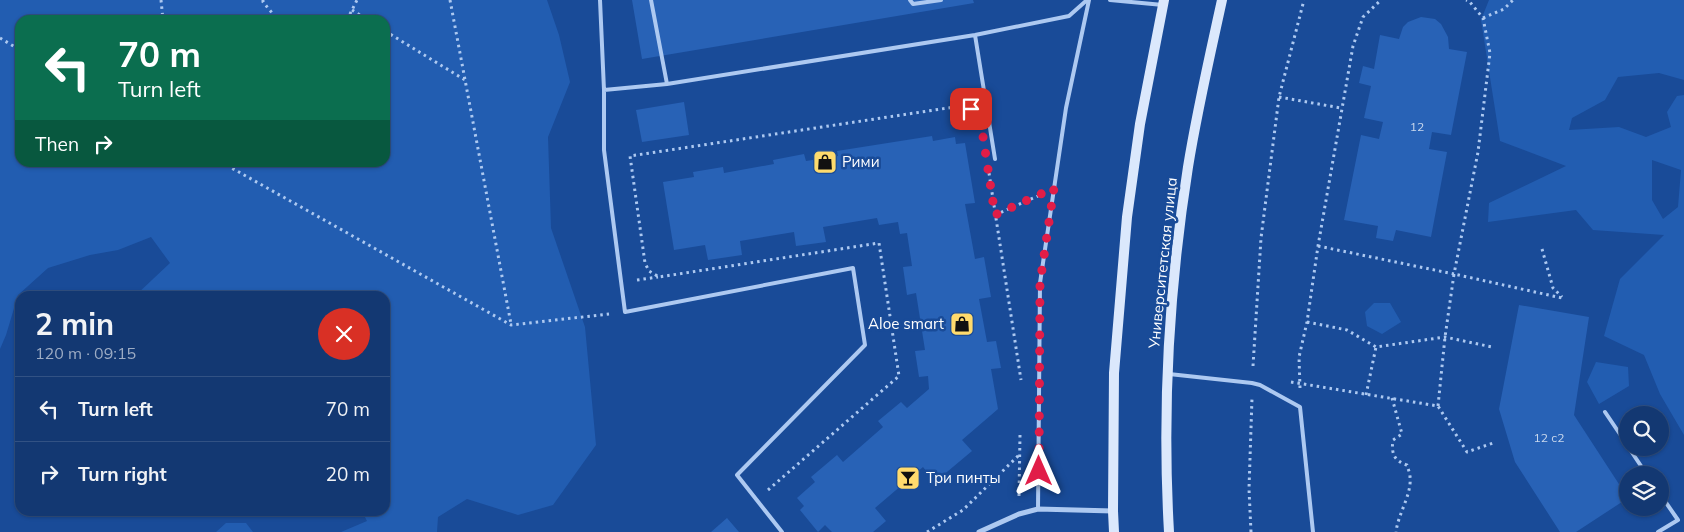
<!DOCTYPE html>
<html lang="en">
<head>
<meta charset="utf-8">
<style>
	:root { --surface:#133872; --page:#20437a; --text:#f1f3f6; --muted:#9dacc4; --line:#325284 }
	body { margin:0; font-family:Mulish,sans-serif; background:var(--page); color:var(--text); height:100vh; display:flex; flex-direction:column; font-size:19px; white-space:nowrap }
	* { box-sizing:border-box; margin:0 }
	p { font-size:16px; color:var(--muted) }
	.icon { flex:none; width:28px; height:28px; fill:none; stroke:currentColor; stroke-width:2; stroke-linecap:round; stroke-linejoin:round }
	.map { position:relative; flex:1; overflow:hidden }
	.details { position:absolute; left:15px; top:291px; width:375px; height:225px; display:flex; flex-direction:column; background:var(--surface); border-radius:15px; box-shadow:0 1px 4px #0004,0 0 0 1px var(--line) }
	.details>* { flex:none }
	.banner { position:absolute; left:15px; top:15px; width:375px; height:152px; border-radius:15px; box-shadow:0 1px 4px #0004,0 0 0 1px var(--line); background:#0b6e4f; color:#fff; overflow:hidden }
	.fabs { position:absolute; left:1619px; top:406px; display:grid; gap:10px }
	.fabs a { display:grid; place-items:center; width:50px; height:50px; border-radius:50%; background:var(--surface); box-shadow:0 1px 4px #0004,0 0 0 1px var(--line); font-size:25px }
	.pin { position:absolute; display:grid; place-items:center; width:42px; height:42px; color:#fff; margin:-21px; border-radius:10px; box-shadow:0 2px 8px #0006 }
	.me { position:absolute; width:55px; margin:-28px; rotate:0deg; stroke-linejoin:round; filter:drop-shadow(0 0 4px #0008) }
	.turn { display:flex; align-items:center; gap:18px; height:105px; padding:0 20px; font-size:22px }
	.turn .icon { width:65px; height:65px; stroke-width:2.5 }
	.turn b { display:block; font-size:35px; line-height:42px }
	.then { display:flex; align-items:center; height:48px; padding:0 20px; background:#0003; gap:10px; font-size:19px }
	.round { display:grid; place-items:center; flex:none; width:52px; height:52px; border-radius:26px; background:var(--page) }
	.summary { display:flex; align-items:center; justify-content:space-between; height:85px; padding:0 20px }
	h1 { font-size:30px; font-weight:700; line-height:38px }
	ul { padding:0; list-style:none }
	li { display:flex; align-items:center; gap:15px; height:65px; padding:0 20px; border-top:1px solid var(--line) }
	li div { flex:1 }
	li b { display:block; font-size:19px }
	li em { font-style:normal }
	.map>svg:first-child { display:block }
	.green { fill:#225db1; fill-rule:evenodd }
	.building { fill:#2862b6 }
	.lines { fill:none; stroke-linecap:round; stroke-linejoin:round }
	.path { stroke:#adc9f1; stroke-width:3; stroke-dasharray:2.5 4; stroke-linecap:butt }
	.lane { stroke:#adc9f1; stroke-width:4 }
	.street { stroke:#adc9f1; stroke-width:5 }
	.secondary { stroke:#dbe8fc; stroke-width:10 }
	.route { stroke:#e11d48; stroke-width:9; stroke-dasharray:0 16.2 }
	.labels { text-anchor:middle; stroke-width:5; stroke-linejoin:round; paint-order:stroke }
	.number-label { font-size:12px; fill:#c9d8ed }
	.poi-label { font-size:15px; fill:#fff; stroke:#194b98; text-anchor:start }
	.street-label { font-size:15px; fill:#fff; stroke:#194b98 }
</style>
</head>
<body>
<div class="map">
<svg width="1684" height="532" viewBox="0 0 1684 532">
	<rect width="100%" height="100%" fill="#194b98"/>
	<!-- green -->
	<path class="green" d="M0,0H547L559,35L570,82L548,137L551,228L585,327L596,445L553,505L518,515L467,499L438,517L437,532H341L367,521L362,511H385V495L388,493H385V296H135L170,263L151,237L118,250L90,255L48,268L18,295L6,335L0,349ZM20,20H385V162H20Z
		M1489,0H1684V80L1659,73L1618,77L1605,100L1572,118L1569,130L1619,127L1646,137L1671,127L1667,112L1677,96L1684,95V435L1660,394L1644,355L1604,336L1620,279L1664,235L1593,230L1576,210L1488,222L1489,203L1566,166L1500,141L1481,20ZM1652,160L1681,170L1678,207L1663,219L1652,200Z
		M1374,303H1390L1401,322L1382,334L1367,326L1365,312Z
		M1596,362L1628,367L1629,386L1599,404L1587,382Z
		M226,523H246L253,532H216Z"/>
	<!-- building -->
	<path class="building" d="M632,0H973L974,3L642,59Z
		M1421,17L1435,19L1441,24L1448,37L1449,49L1467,52L1451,135L1432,132L1429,149L1447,152L1431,237L1396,230L1393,241L1376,238L1378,226L1344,220L1361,135L1379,139L1383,122L1364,118L1371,86L1359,83L1363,66L1374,69L1380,35L1399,39L1403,27L1408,22Z
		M684,102L689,135L642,142L636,110Z
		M932,136L933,141L955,137L956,144L965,143L975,203L965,204L975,259L984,257L991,297L979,299L987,342L996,341L1001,368L991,369L998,409L962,440L972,451L935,482L923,467L875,508L886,521L873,532H832L825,525L818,532L800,510L804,506L797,498L815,482L811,477L837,455L843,462L883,427L878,421L901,402L907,408L929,389L928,376L919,377L915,351L925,350L916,293L907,295L903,267L912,266L907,233L900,234L898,222L879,225L877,218L823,227L826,242L796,246L794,232L740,241L742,255L708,260L705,245L674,250L663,182L694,177L693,172L723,167L724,173L774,164L773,160L804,154L806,161L838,156L837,151Z
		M1519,305L1589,317L1574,415L1628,498L1576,532H1560L1515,462L1499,409Z
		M727,518L739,532H711Z"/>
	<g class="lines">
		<!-- path -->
		<path class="path" d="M161,0L163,20
			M263,0V2L278,20
			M450,0L511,324
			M352,10L368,20
			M1483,18L1504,9L1513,0
			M347,20L357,0
			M385,31L465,80
			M0,38L20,50
			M1279,97L1341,108
			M221,162L511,325L609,314
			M989,173L1021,380
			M995,215L1038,196
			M1318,246L1454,274L1478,152L1490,53L1483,18L1469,1L1466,0
			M1542,249L1553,288L1562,297
			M637,280L658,277
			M1307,322L1347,330L1376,347L1445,337L1492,347
			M1253,366L1261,238L1279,97L1304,0
			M1291,382L1438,406L1467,452L1496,442
			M1300,388L1299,357L1307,322L1318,246L1353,46L1363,17L1381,0
			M1366,395L1376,347
			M1392,398L1402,434L1393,440C1391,453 1394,461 1407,465C1408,469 1410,473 1410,477C1412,494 1398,514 1396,532
			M1438,406L1445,337L1454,274L1562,298
			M768,490L899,376L879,243L659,277L649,271L645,263L630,156L961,106L971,109
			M1019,496L1020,435
			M927,532L963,510L1019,455
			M1251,532L1249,489L1252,398"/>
		<!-- lane -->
		<path class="lane" d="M600,0L604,90V150L625,312L853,268L865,345L737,475L782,532
			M651,0L667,84
			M910,0L913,4L941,0
			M1110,0L1163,5
			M975,35L995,159
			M604,90L667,84L975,35L1069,16L1087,0
			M1169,374L1252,383L1260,385L1300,407L1313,532
			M1605,412L1628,446
			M1629,448L1647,475
			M1038,509L1040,283L1066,108L1089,0
			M1658,532L1678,520L1660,494"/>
		<!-- street -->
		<path class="street" d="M979,532L1019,514L1038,509L1113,511"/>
		<!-- secondary -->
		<path class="secondary" d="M1114,532L1113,511L1114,373L1127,217L1140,124L1164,0
			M1169,532C1162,410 1169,287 1188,167C1197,111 1210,55 1222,0"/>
	</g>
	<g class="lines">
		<!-- route -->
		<path class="route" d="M971,109L980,117L995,215L1054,188L1040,283L1039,471"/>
	</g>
	<!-- icons -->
	<defs>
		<g id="shop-square" transform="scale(1.25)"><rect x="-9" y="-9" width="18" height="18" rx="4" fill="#ffdb6d" stroke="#194b98"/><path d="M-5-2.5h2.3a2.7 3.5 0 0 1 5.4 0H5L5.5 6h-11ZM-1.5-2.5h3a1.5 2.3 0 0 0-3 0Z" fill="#111"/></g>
		<g id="bar-square" transform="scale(1.25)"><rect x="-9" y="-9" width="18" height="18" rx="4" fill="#ffdb6d" stroke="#194b98"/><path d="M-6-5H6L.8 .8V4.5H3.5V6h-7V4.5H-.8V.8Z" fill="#111"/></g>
	</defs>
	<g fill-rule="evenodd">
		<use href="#shop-square" x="825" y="162"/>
		<use href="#shop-square" x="962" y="324"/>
		<use href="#bar-square" x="908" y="478"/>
	</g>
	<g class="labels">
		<!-- number labels -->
		<g class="number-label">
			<text x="1417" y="131">12</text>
			<text x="1549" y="442">12 с2</text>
		</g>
		<!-- poi labels -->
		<g class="poi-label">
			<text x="842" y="167">Рими</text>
			<text x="944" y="329" text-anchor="end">Aloe smart</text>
			<text x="926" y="483">Три пинты</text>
		</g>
		<!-- street labels -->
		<g class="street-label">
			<text transform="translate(1163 263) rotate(-84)" y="5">Университетская улица</text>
		</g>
	</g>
</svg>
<div class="fabs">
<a><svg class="icon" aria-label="search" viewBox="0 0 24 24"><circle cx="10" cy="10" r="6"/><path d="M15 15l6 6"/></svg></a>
<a><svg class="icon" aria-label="layers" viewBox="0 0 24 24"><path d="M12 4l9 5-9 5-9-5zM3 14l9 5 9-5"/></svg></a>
</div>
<div class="pin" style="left:971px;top:109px;background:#d93025"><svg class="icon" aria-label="arrive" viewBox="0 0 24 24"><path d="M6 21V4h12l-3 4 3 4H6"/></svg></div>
<svg class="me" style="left:1039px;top:471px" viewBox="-20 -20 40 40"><path d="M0-17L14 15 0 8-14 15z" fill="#e11d48" stroke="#fff" stroke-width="4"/></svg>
<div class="banner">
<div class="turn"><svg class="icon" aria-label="left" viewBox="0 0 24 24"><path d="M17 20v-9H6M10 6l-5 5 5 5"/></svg><div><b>70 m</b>Turn left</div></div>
<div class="then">Then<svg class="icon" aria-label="right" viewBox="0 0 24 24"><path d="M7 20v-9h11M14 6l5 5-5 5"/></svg></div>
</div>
<section class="details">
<div class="summary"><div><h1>2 min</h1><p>120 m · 09:15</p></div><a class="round" style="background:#d93025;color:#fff"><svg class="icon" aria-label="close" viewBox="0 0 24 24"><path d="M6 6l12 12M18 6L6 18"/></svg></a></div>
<ul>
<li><svg class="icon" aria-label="left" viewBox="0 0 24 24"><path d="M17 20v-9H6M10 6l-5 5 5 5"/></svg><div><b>Turn left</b></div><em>70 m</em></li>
<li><svg class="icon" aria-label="right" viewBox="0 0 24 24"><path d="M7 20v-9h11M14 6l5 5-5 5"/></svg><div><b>Turn right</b></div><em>20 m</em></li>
</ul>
</section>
</div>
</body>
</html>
